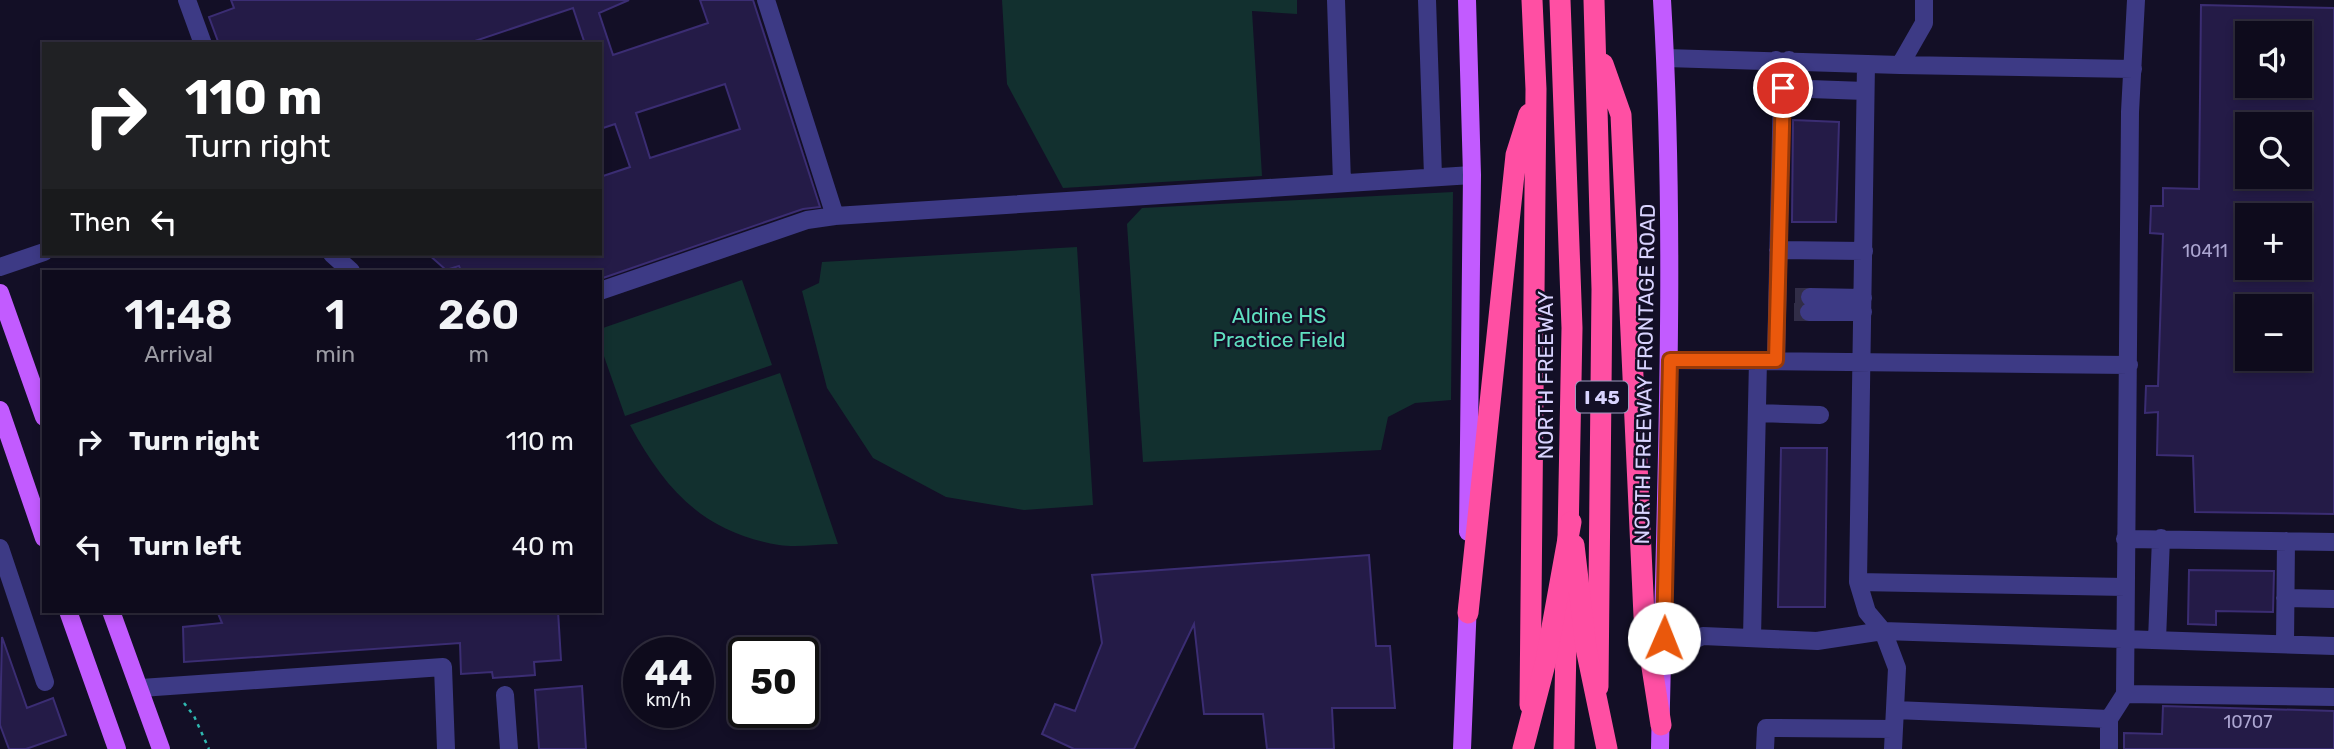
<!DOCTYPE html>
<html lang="en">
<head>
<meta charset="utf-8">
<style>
	:root { --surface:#0e0b1c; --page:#171425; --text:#f1f3f6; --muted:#9b9ba3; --line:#2e2b3b }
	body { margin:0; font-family:Rubik,sans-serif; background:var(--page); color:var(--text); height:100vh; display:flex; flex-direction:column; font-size:26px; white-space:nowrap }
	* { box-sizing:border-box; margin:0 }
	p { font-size:23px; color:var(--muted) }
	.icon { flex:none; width:38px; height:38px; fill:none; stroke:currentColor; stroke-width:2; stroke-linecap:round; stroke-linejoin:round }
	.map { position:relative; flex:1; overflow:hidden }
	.panel { position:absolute; left:42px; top:270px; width:560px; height:343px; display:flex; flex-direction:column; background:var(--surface); border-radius:0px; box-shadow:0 4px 10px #0003,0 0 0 2px var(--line) }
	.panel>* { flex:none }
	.top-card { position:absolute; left:42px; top:42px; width:560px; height:214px; border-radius:0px; box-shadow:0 4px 10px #0003,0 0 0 2px var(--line); background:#202124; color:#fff; overflow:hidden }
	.fabs { position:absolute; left:2235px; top:21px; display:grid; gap:14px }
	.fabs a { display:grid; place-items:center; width:77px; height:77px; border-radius:0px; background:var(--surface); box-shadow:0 4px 10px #0003,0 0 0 2px var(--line); font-size:35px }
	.speed { position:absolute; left:623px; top:637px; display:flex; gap:14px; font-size:35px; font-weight:700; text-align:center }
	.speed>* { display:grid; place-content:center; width:91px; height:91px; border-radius:50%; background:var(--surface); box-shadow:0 4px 10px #0003,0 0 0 2px var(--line); line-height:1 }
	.speed small { font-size:18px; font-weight:400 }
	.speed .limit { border:4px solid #111; border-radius:10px; background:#fff; color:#111 }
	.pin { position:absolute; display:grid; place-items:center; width:60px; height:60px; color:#fff; margin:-30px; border:4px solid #fff; border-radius:50%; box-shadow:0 2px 7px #0007 }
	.me { position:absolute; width:77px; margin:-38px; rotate:1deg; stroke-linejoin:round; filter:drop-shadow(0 0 5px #0008) }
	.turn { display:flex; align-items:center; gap:24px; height:147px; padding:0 28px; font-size:32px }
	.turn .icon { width:91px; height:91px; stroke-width:2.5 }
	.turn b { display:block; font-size:49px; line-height:60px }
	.then { display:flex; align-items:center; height:66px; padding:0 28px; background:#0003; gap:14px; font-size:26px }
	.eta { display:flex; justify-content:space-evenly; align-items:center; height:119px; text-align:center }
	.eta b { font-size:42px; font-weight:600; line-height:49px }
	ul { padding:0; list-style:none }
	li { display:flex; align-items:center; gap:21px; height:105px; padding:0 28px }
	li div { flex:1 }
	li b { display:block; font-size:26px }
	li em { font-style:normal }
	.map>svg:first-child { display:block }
	.green { fill:#12302f }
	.building { fill:#241b47; stroke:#3b2d73; stroke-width:2; fill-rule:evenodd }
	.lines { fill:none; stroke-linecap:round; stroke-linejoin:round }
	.minor-tunnel { stroke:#312d47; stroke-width:18; stroke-dasharray:18 9; stroke-linecap:butt }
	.path { stroke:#2fb8b0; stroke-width:2.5; stroke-dasharray:3.5 5; stroke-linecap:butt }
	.minor { stroke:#3d3a85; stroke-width:18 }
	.major { stroke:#c25bff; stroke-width:18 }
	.highway { stroke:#ff4fa3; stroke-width:21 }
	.highway-bridge { stroke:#ff4fa3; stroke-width:21 }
	.route-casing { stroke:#983908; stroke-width:18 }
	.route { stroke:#ea580c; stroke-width:12 }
	.labels { text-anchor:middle; stroke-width:5; stroke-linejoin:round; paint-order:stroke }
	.number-label { font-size:18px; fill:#aca6d1 }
	.shield { fill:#130f26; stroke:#9e99be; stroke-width:2 }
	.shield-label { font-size:19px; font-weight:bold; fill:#d9d4ff }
	.park-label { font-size:21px; fill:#5fe0c0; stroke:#130f26 }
	.street-label { font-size:21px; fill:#d9d4ff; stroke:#130f26 }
</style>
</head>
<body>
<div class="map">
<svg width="2334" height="749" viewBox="0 0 2334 749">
	<rect width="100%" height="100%" fill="#130f26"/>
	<!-- green -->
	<path class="green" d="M1002,0H1297V14L1252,11L1262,176L1063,188L1007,84Z
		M1453,192L1451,400L1415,403L1388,417L1381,450L1143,462L1127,224L1142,208Z
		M1077,247L1093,505L1024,510L946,497L873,458L827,388L802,291L819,283L822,262Z
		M742,280L772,365L625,416L600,345V329Z
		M780,373L838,544C819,544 797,548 779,545C702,532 665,489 630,425Z"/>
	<!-- building -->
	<path class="building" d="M231,0H629L599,13L613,55L708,23L700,0H753L820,207L803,209L600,279V271H461L459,266L446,270L428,254H600V177L630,167L615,124L600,129V44H585L573,8L466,44H219L209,17L234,8ZM725,84L740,129L650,158L636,113Z
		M2201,5L2334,8V514L2195,512L2193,456L2157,455L2158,412L2145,413L2146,386H2158L2163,234L2150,233L2151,206H2163V188L2199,189ZM2247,33H2300V86H2247ZM2247,124H2300V177H2247ZM2247,215H2300V268H2247ZM2247,306H2300V359H2247Z
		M1793,120L1839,122L1836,222H1792Z
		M1781,448H1827L1825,607H1778Z
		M1369,555L1376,646H1390L1395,708H1332L1334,749H1267L1263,714H1204L1194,624L1134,749H1074L1042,734L1055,704L1075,711L1102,643L1092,575Z
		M2189,570L2274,571L2273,612L2216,611V625L2188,624Z
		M217,611H558L561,660L534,662L535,675L493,678L492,672L461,674L460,643L184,662L183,627L222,623Z
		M2,637L27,708L53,698L66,735L26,749H9L0,725Z
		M582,686L586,749H539L535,690Z
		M2163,706L2334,711V749H2124V733L2162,734Z"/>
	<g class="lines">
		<!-- minor-tunnel -->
		<path class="minor-tunnel" d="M1795,297H1810
			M1794,312H1809"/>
		<!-- path -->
		<path class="path" d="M184,703L194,716L209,749"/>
		<!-- minor -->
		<path class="minor" d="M187,0L203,44
			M766,0L835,216
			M1336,0L1342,183
			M1427,0L1433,176
			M1666,58L1900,65L1924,23V0
			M1776,60L1777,84L1782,88L1865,91
			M1866,64L1858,582L1867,612L1883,631L1897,668L1893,749
			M1900,65L2133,69
			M1778,250L1864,251
			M332,254L351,271
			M0,267L44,252
			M600,291L807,220L835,216L1472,175
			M1810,297L1863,298
			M1809,312H1863
			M1670,360L2129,365
			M1776,360L1782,88L1788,83L1789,60
			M1757,413L1820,415
			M2125,539L2334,542
			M0,548L45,682
			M1858,582L2125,587
			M2285,598L2334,599
			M1752,638L1758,360
			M2157,640L2161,538
			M2285,644L2286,541
			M1664,666L1691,641L1703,636L1817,641L1883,631L2334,646
			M141,688L443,667L446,749
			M2125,694L2334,697
			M505,695L509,749
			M1895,710L2109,719
			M1765,749L1766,728L1894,729
			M2109,749V719L2125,694L2130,112L2136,0"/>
		<!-- major -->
		<path class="major" d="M1467,0L1472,175L1468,532
			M0,293L44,417
			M0,410L44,538
			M68,611L117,749
			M111,611L161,749
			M1462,749L1468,602
			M1660,749C1665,499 1677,250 1662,0"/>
		<!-- highway -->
		<path class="highway" d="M1560,0L1572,328L1564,749
			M1594,0L1602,289L1598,687
			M1603,64L1621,115L1644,616L1661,725
			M1468,613L1516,155L1529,114
			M1530,705L1536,89L1532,0"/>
		<!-- highway-bridge -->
		<path class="highway-bridge" d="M1574,545L1586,648L1607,749
			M1523,749L1546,660L1571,522"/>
	</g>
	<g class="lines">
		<!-- route casing -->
		<g class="route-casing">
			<path id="route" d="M1664,638L1670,360H1776L1783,88"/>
		</g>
		<!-- route -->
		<use href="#route" class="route"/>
	</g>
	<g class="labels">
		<!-- number labels -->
		<g class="number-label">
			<text x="2205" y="257">10411</text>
			<text x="2248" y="728">10707</text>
		</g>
		<!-- shield labels -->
		<rect class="shield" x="1576" y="381.5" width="52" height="31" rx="5"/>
		<g class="shield-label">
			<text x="1602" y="404">I 45</text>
		</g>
		<!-- park labels -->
		<g class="park-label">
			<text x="1279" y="323">Aldine HS<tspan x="1279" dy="24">Practice Field</tspan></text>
		</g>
		<!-- street labels -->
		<g class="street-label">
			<text transform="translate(1645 374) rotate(-89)" y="7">NORTH FREEWAY FRONTAGE ROAD</text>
			<text transform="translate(1546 375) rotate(-90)" y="7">NORTH FREEWAY</text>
		</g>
	</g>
</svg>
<div class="fabs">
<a><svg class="icon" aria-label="sound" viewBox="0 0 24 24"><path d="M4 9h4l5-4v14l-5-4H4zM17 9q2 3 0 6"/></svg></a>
<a><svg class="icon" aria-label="search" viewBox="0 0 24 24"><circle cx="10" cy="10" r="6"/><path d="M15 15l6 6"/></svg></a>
<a>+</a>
<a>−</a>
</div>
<div class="speed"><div>44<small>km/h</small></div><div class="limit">50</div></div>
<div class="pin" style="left:1783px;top:88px;background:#d93025"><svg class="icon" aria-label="arrive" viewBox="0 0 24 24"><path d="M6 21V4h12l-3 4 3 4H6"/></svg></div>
<svg class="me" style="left:1664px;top:638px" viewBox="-20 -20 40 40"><circle r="19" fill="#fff"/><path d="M0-13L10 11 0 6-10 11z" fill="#ea580c"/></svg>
<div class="top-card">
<div class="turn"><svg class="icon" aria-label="right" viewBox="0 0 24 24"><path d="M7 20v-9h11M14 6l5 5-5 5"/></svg><div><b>110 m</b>Turn right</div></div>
<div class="then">Then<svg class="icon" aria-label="left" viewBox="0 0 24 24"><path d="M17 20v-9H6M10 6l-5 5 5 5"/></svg></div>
</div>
<section class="panel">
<div class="eta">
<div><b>11:48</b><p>Arrival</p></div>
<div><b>1</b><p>min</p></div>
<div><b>260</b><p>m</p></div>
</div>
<ul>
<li><svg class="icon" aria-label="right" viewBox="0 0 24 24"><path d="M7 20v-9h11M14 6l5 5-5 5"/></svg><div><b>Turn right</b></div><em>110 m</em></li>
<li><svg class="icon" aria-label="left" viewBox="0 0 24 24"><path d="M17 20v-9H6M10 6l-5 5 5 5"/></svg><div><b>Turn left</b></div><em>40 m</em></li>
</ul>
</section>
</div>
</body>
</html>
